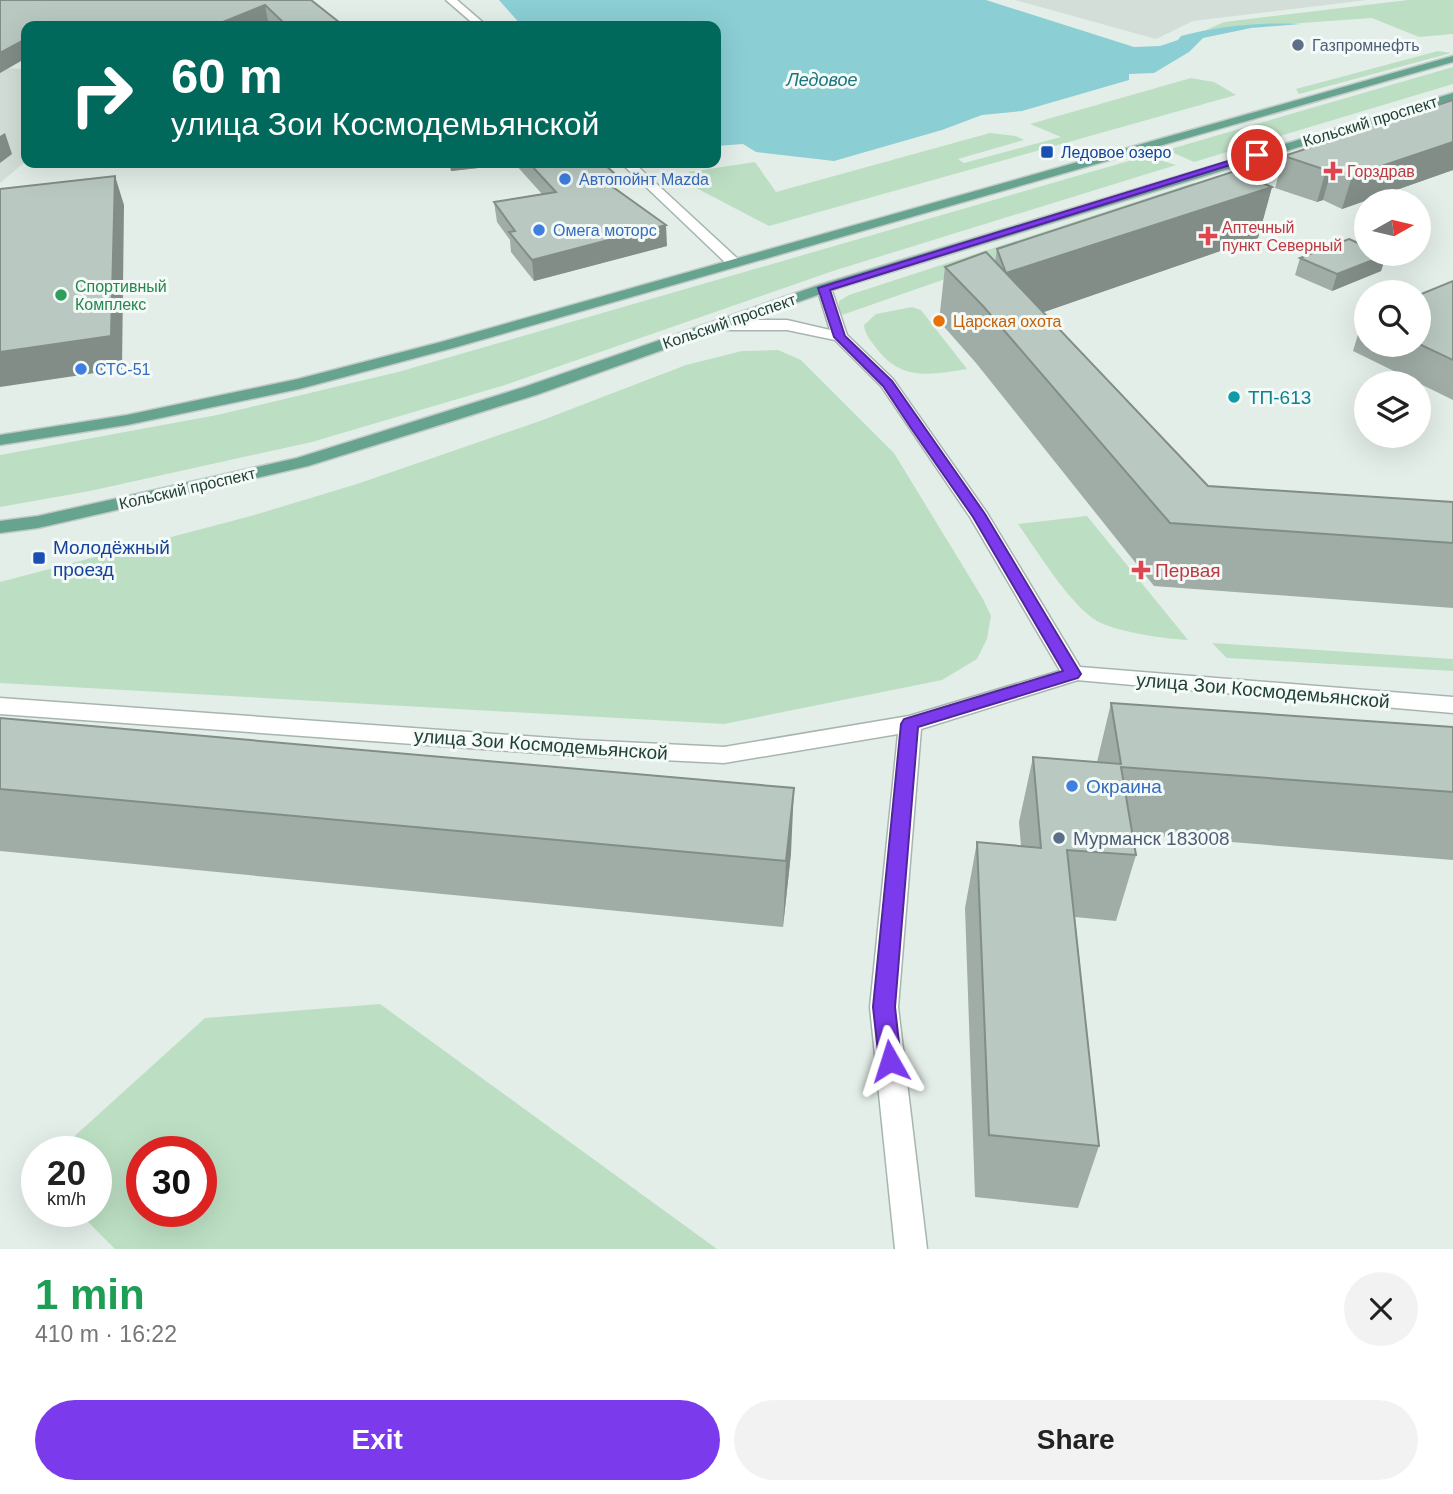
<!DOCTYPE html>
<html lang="en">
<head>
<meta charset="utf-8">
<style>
	:root { --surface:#fff; --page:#f2f2f2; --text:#222; --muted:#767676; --accent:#7c3aed }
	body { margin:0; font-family:Arial,sans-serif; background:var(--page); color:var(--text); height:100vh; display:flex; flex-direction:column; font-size:26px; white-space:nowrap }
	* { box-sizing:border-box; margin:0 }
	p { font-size:23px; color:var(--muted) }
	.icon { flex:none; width:38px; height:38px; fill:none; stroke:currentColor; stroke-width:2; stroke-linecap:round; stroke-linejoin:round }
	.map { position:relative; height:1249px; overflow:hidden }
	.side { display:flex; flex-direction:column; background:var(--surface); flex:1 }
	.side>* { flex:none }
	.hud { position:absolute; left:21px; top:21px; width:700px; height:147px; border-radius:14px; box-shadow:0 7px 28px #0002; background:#00695c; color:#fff; overflow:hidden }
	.needle { width:46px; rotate:82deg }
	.buttons { position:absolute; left:1354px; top:189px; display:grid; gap:14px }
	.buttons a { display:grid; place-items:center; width:77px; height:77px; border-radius:50%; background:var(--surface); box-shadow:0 7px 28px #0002; font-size:35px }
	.speed { position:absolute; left:21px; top:1136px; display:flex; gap:14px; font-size:35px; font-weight:700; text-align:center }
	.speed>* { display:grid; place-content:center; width:91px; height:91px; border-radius:50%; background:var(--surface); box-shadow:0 7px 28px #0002; line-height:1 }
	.speed small { font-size:18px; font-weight:400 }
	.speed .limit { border:10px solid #d22; background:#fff; color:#111 }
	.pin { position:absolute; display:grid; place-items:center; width:60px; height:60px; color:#fff; margin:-30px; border:4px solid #fff; border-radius:50%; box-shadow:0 2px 7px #0007 }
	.me { position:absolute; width:77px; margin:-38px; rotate:354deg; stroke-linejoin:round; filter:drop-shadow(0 0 5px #0008) }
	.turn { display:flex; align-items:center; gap:24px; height:147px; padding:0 35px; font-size:32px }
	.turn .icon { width:91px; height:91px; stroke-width:2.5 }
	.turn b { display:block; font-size:49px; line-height:60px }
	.round { display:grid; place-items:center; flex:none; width:74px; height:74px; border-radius:37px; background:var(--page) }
	.headline { display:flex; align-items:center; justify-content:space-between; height:119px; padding:0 35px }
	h1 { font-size:42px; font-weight:800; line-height:52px; color:#1e9e55 }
	.cta { display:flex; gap:14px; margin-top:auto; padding:14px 35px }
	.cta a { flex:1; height:80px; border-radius:42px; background:var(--accent); color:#fff; font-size:28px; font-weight:800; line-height:80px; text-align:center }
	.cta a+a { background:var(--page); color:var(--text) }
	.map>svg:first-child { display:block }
	.built { fill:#d2ded7 }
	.green { fill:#bcdfc3; fill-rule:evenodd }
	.water { fill:#8bced4 }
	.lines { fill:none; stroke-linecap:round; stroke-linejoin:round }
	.minor-casing { stroke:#a6b6af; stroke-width:3 }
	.tertiary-casing { stroke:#a6b6af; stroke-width:3 }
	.primary-casing { stroke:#c1cac7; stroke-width:3 }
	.minor { fill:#fff; fill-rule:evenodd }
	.tertiary { fill:#fff; fill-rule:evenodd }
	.primary { fill:#67a490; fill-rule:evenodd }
	.wall { fill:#9fada6 }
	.shaded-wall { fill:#828d87 }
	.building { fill:#b9c9c1; stroke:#828d87; stroke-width:2 }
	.route { fill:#7c3aed; stroke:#51269a; stroke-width:2 }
	.service-dot { fill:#5c6f8a; stroke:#f4faf7; stroke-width:2.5 }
	.transit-dot { fill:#1a4fb4; stroke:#f4faf7; stroke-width:2.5 }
	.health-dot { fill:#e0444e; stroke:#f4faf7; stroke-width:2.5 }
	.shop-dot { fill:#3f7fe0; stroke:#f4faf7; stroke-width:2.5 }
	.leisure-dot { fill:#2e9e5b; stroke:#f4faf7; stroke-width:2.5 }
	.food-dot { fill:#e8710a; stroke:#f4faf7; stroke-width:2.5 }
	.culture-dot { fill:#0f9aa8; stroke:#f4faf7; stroke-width:2.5 }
	.labels { text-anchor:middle; stroke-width:6; stroke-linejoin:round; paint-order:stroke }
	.far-service-label { font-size:16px; fill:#4e5e75; stroke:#f4faf7; text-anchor:start }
	.far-street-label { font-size:16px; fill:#224036; stroke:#f4faf7 }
	.far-transit-label { font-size:16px; fill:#164399; stroke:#f4faf7; text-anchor:start }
	.far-health-label { font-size:16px; fill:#be3a42; stroke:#f4faf7; text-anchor:start }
	.far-shop-label { font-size:16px; fill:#366cbe; stroke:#f4faf7; text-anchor:start }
	.far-leisure-label { font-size:16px; fill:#27864d; stroke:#f4faf7; text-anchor:start }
	.far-food-label { font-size:16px; fill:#c56008; stroke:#f4faf7; text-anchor:start }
	.far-water-label { font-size:18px; font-style:italic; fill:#1a757e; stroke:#f4faf7 }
	.culture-label { font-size:19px; fill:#0d838f; stroke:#f4faf7; text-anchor:start }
	.transit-label { font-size:19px; fill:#164399; stroke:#f4faf7; text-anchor:start }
	.health-label { font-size:19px; fill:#be3a42; stroke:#f4faf7; text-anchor:start }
	.street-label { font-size:19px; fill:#224036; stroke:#f4faf7 }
	.shop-label { font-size:19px; fill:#366cbe; stroke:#f4faf7; text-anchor:start }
	.service-label { font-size:19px; fill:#4e5e75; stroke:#f4faf7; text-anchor:start }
</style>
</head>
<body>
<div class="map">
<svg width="1453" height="1249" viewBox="0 0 1453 1249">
	<rect width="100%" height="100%" fill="#e4eee8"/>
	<!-- built -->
	<path class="built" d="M1015,0H1367L1193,21L1156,39Z
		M0,68L26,69V161L0,183Z"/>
	<!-- green -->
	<path class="green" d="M1408,0H1453V34L1419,37L1372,18L1206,30L1224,22Z
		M1438,51L1451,53L1299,94L1296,89Z
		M1453,67V84L1194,162L1167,150Z
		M1191,78L1214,82L1236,95L769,226L683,181L689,172L755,162L776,192L990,133L1016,136L1024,140L958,159L964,163L1061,137L1030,124Z
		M1146,156L1176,165L833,271L505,385L312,442L90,491L0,507V455L217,415L398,372Z
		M1193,183H1202L1207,188L839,316V301L849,295Z
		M912,307L921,310L967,369C931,375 901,381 877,349C871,341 865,335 864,325L876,314Z
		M778,350L801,360L894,453L983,599L991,616L987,639L977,659L942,680L724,724L0,683V582L251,516L357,484L540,421L686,365L742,351Z
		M1087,516L1188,640C1166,639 1116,632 1097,621C1069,604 1038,552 1018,524Z
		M1212,643L1453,659V671L1227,658Z
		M380,1004L717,1249H115L77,1211H96V1152L58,1151L205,1018ZM142,1152H201V1211H142Z"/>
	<!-- water -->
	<path class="water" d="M499,0H986L1134,47L1160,46L1178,40L1181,36C1220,26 1260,22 1301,24L1251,28L1203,38L1189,52L1154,73L1129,74V80L1022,111L982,115L942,130L834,161L756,152L743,144L716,146V26H522Z"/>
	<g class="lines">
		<!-- minor casing -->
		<g class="minor-casing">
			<path id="minor" d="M446,0H457L487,26H476Z
				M621,163H634L739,260L741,263L739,266H729Z
				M1073,667L1081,669L1084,674L1081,679L921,729L898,1007L927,1249H895L870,1007L898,734L724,763L580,756L0,714V698L580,740L724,747L909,716Z"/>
		</g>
		<!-- tertiary casing -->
		<g class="tertiary-casing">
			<path id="tertiary" d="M824,284L831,288L847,335L893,379L987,513L1080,667L1453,697V713L1065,679L970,517L881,386L835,340L787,330H720L712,325L720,320H787L830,330L817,288Z"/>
		</g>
		<!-- primary casing -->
		<g class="primary-casing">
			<path id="primary" d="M1453,56V62L453,348L299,389L127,425L0,445V435L127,415L298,379L441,342Z
				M1453,93V100L829,291L536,395L308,466L38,528L0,533V521L38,516L297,458L524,387L819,285Z"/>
		</g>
		<!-- minor -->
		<use href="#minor" class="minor"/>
		<!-- tertiary -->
		<use href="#tertiary" class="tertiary"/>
		<!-- primary -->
		<use href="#primary" class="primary"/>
	</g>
	<!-- wall -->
	<path class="wall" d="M0,0H311L344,26H273L268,21L256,26H26V58L0,73Z
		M1453,100V170L1342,209L1323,200L1317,202L1275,188L1284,156Z
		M449,163H603L615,174V188L667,246L534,281L511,252L510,240L497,222L494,202L542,194L515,164L451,171Z
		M1272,187L1258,238L1043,312L1208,486L1453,502V608L1154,586L976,363L939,321L945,267L995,262L997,249Z
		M1386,255L1381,271L1332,291L1295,275L1300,258Z
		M1453,281V400L1353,351L1363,318L1367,316V345H1419V295Z
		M1111,703L1453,727V860L1132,834L1136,855L1116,921L1075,917L1099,1146L1078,1208L975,1197L965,908L977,842L1021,846L1019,822L1033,757L1097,762Z
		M0,718L791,853L783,927L0,851Z"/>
	<!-- shaded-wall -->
	<path class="shaded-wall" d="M265,5L268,21L256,26H213Z
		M26,39V58L0,73V53Z
		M5,133L12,154L0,163V136Z
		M1453,142V170L1342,209L1352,176Z
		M450,163H515V164L451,171Z
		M1332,168L1323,200L1317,202L1326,170Z
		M615,174L616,193L599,177Z
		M115,176L124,205L122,369L0,387V352Z
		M1272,187L1258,238L1001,327L1006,273Z
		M666,225L667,246L534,281L532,260Z
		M1386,255L1381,271L1332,291L1337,274Z
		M794,788L791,853L783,927L786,861Z"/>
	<!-- building -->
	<path class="building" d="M0,0H311L344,26H287L265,5L213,26H26V39L0,53Z
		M1453,100V142L1352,176L1332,168L1326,170L1284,156Z
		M529,163H603L615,174L599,177L666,225L532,260L509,232L515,231L494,202L556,192Z
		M1235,171L1272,187L1006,273L997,249Z
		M115,176L111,336L0,352V189Z
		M1349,239L1367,247V254H1384L1386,255L1337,274L1300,258Z
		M986,252L1208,486L1453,502V543L1170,523L983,306L945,267Z
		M1453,281V360L1419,344V295Z
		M1111,703L1453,727V792L1121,767L1136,855L1067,850L1099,1146L989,1135L977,842L1041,848L1033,757L1121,764Z
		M0,718L794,788L786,861L0,789Z"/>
	<!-- route -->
	<path class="route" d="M1254,153L1262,155L830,290L845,336L892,381L985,514L1081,674L1078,678L918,727L895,1007L901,1061L898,1068L890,1071L882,1068L879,1061L873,1007L901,724L904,719L1063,671L973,517L911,428L883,386L834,337L818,288Z"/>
	<!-- markers -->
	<g class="service-dot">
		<circle cx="1298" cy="45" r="7"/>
		<circle cx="1059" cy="838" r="7"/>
	</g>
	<g class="transit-dot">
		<rect x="1040" y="145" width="14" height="14" rx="3.5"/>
		<rect x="32" y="551" width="14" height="14" rx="3.5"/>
	</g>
	<g class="health-dot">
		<path d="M1329.5 160.5h7v7h7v7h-7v7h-7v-7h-7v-7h7z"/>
		<path d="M1204.5 225.5h7v7h7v7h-7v7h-7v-7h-7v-7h7z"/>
		<path d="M1137.5 559.5h7v7h7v7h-7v7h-7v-7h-7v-7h7z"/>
	</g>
	<g class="shop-dot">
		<circle cx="565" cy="179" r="7"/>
		<circle cx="539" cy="230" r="7"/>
		<circle cx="81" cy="369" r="7"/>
		<circle cx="1072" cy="786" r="7"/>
	</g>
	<circle class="leisure-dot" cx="61" cy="295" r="7"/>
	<circle class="food-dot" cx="939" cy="321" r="7"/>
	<circle class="culture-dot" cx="1234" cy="397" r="7"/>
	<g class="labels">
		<!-- far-service labels -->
		<g class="far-service-label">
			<text x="1312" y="51">Газпромнефть</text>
		</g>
		<!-- far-street labels -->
		<g class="far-street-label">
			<text transform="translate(1370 121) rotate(-17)" y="6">Кольский проспект</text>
			<text transform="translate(729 321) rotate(-19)" y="6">Кольский проспект</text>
			<text transform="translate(187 488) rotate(-13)" y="6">Кольский проспект</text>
		</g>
		<!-- far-transit labels -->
		<g class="far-transit-label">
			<text x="1061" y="158">Ледовое озеро</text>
		</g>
		<!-- far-health labels -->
		<g class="far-health-label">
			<text x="1347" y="177">Горздрав</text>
			<text x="1222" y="233">Аптечный<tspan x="1222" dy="18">пункт Северный</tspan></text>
		</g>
		<!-- far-shop labels -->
		<g class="far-shop-label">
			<text x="579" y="185">Автопойнт Mazda</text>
			<text x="553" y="236">Омега моторс</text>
			<text x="95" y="375">СТС-51</text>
		</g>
		<!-- far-leisure labels -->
		<g class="far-leisure-label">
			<text x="75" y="292">Спортивный<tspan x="75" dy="18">Комплекс</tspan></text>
		</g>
		<!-- far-food labels -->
		<g class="far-food-label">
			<text x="953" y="327">Царская охота</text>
		</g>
		<!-- far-water labels -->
		<g class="far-water-label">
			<text x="822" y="86">Ледовое</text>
		</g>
		<!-- culture labels -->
		<g class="culture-label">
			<text x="1248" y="404">ТП-613</text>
		</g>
		<!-- transit labels -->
		<g class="transit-label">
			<text x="53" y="554">Молодёжный<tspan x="53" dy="22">проезд</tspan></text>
		</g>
		<!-- health labels -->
		<g class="health-label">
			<text x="1155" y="577">Первая</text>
		</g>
		<!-- street labels -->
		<g class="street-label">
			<text transform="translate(1263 690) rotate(5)" y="7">улица Зои Космодемьянской</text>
			<text transform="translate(541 744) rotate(4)" y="7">улица Зои Космодемьянской</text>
		</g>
		<!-- shop labels -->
		<g class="shop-label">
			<text x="1086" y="793">Окраина</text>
		</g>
		<!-- service labels -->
		<g class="service-label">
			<text x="1073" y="845">Мурманск 183008</text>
		</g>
	</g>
</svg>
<div class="buttons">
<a><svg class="needle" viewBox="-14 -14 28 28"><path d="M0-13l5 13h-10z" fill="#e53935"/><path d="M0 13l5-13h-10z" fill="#767676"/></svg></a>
<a><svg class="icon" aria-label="search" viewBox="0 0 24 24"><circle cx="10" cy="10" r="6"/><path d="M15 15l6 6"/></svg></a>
<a><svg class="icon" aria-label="layers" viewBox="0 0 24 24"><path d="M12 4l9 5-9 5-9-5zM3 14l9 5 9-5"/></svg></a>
</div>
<div class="speed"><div>20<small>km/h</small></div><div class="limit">30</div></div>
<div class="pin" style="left:1257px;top:155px;background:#d93025"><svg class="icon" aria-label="arrive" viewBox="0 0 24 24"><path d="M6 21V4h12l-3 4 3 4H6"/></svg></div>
<svg class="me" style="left:890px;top:1061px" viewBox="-20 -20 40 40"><path d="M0-17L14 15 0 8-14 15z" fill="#7c3aed" stroke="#fff" stroke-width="4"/></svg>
<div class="hud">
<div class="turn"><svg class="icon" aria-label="right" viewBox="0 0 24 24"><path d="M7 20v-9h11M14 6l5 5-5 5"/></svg><div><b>60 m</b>улица Зои Космодемьянской</div></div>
</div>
</div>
<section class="side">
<div class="headline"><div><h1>1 min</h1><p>410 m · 16:22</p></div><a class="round"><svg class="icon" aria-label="close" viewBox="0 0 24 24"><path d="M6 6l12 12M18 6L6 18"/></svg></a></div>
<div class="cta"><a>Exit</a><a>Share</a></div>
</section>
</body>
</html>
